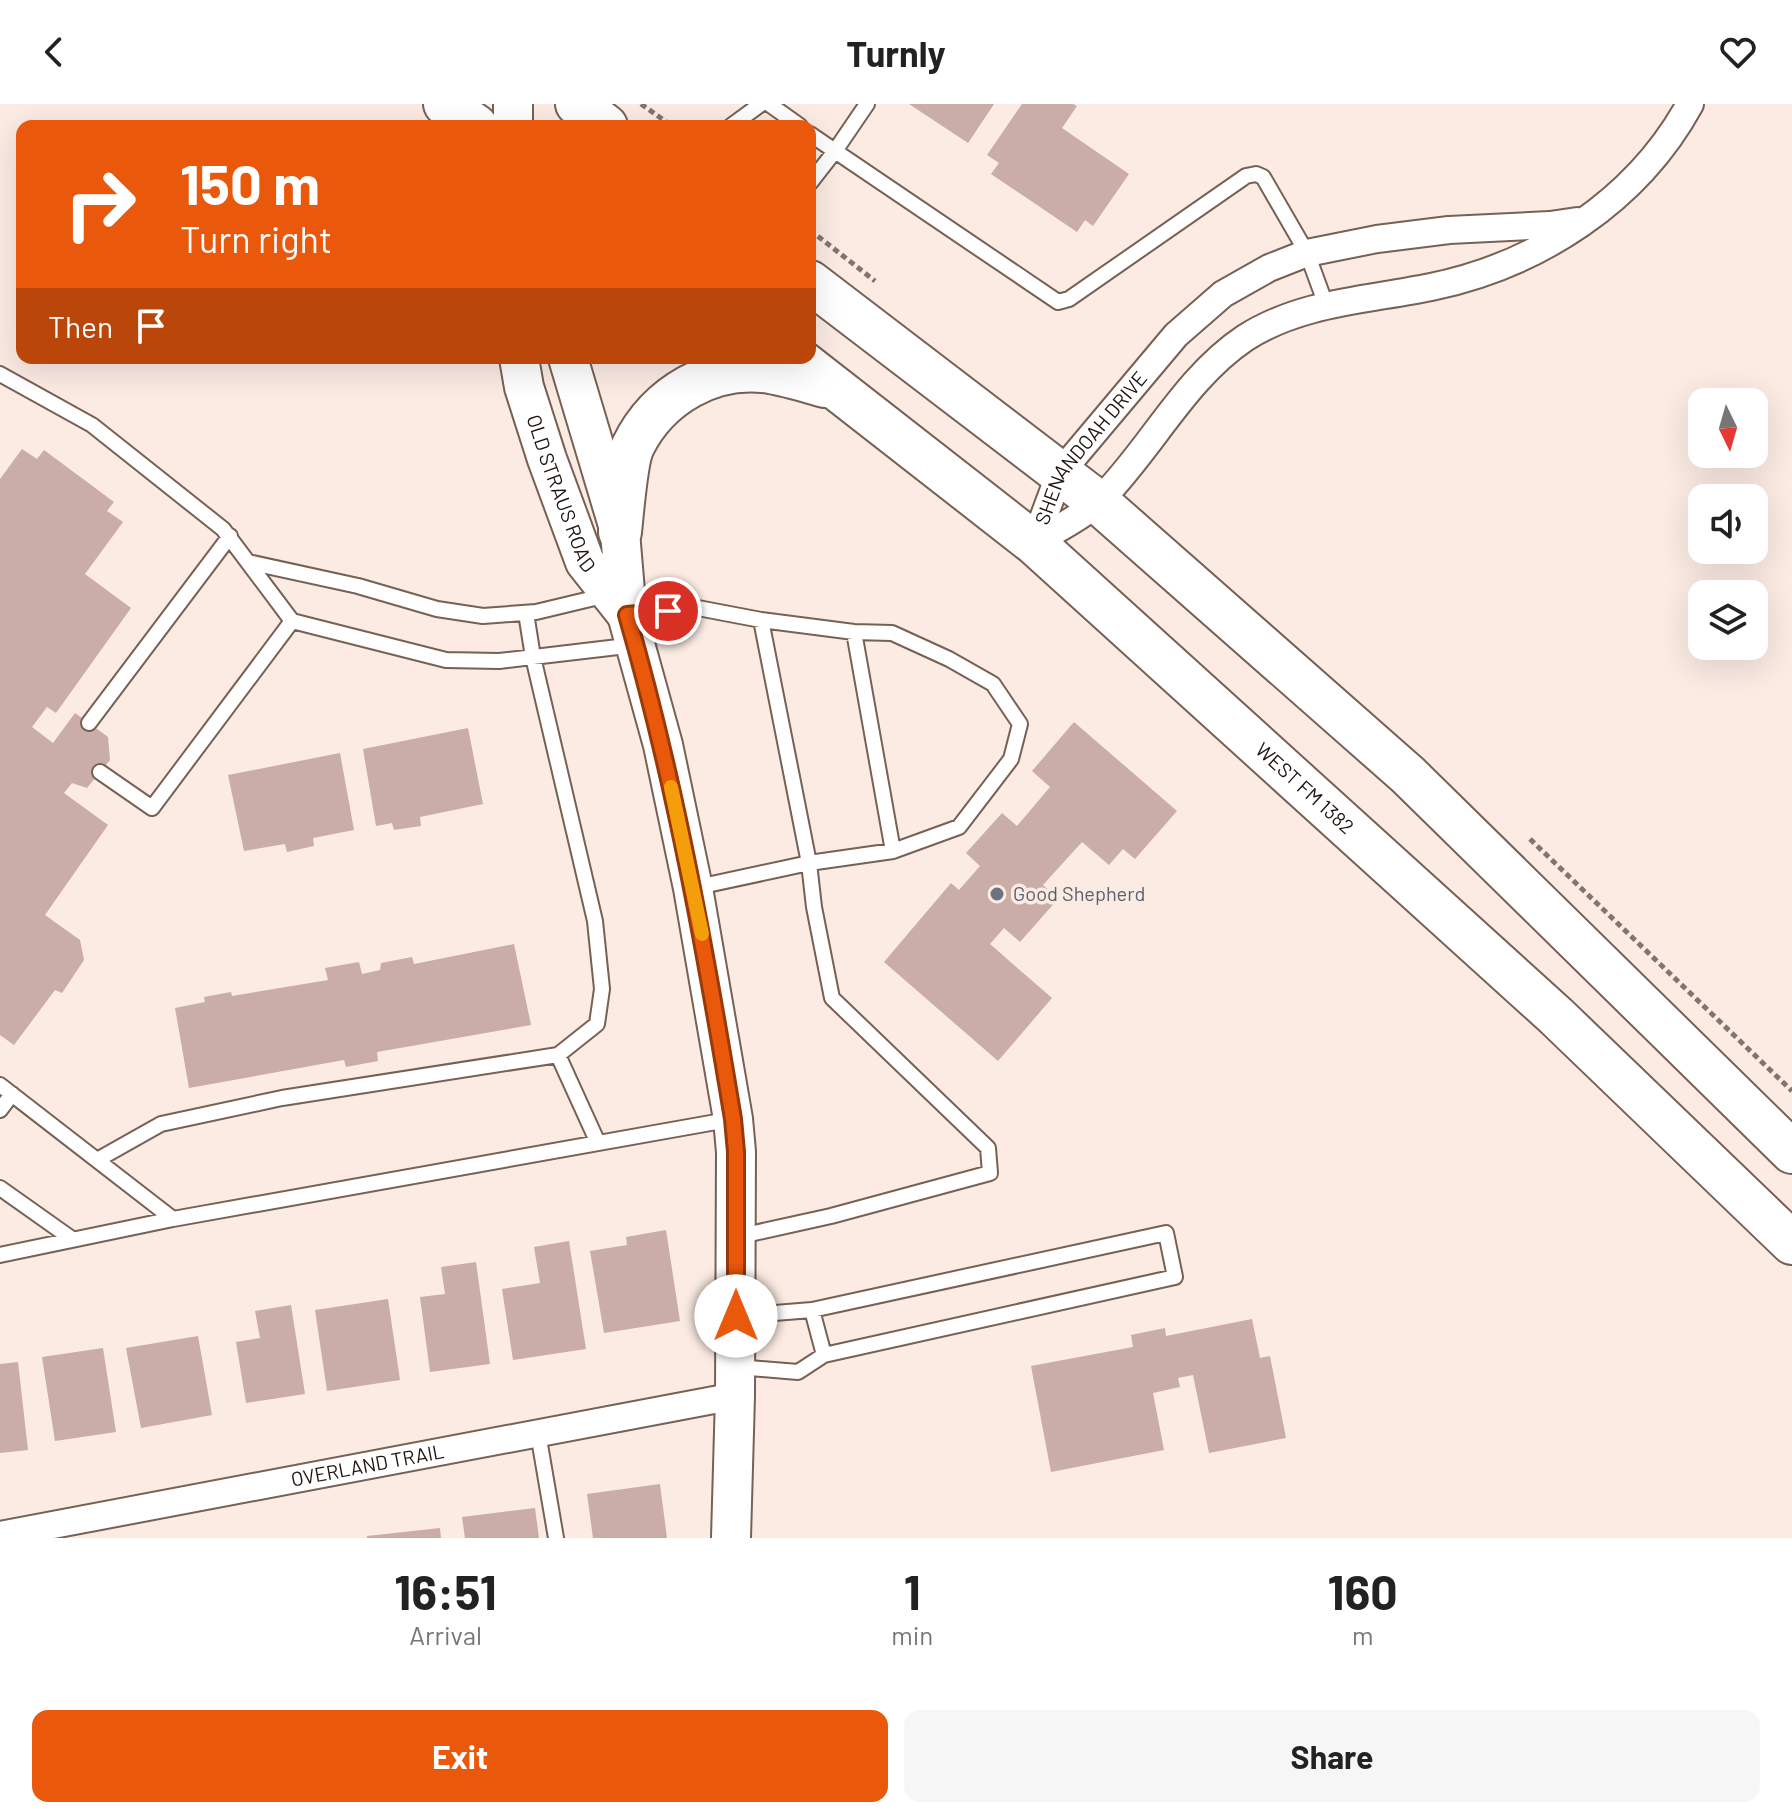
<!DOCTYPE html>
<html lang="en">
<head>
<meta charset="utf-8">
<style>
	:root { --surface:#fff; --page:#f6f6f6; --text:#222; --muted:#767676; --accent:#ea580c }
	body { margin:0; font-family:Barlow,sans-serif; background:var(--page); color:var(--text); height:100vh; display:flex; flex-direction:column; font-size:30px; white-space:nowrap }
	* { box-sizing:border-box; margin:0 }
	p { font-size:26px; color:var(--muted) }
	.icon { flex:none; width:44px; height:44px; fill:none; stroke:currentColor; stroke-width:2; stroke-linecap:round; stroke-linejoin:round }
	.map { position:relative; height:1434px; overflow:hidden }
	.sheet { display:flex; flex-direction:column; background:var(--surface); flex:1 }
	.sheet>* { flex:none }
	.hud { position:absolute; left:16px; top:16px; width:800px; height:244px; border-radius:16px; box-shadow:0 8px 32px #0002; background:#ea580c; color:#fff; overflow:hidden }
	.needle { width:52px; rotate:175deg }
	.tools { position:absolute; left:1688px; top:284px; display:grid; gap:16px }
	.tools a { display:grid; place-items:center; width:80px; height:80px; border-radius:16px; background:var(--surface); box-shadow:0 8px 32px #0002; font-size:40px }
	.pin { position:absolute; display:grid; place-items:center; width:68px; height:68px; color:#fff; margin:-34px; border:4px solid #fff; border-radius:50%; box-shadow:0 2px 8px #0007 }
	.me { position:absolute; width:88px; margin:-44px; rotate:0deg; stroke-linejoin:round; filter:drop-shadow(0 0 6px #0008) }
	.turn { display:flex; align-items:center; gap:28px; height:168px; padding:0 32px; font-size:36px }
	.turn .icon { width:104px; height:104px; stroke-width:2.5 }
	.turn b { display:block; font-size:56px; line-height:68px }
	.then { display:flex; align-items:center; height:76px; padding:0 32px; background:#0003; gap:16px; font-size:30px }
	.eta { display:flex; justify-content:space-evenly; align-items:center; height:136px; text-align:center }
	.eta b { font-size:48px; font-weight:700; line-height:56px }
	.cta { display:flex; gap:16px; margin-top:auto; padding:16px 32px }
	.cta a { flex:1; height:92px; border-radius:16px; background:var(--accent); color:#fff; font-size:32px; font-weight:700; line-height:92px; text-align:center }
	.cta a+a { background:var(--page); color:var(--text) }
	header { display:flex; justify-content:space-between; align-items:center; height:104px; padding:0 32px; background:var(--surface); font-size:36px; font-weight:700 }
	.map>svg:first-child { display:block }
	.building { fill:#c9ada6 }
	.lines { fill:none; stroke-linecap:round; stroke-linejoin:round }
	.lane-casing { stroke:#776054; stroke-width:18 }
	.street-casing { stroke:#776054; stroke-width:30 }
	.secondary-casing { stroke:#776054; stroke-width:42 }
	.primary-casing { stroke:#776054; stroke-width:46 }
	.path { stroke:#81756f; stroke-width:5; stroke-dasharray:6 4; stroke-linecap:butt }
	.lane { stroke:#fff; stroke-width:14 }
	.street { stroke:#fff; stroke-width:26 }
	.secondary { stroke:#fff; stroke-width:38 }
	.primary { stroke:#fff; stroke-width:42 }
	.route-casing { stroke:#983908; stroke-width:20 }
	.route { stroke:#ea580c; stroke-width:14 }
	.slow { stroke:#f59e0b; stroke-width:14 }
	.worship-dot { fill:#6b7280; stroke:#fbebe3; stroke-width:3 }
	.labels { text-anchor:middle; stroke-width:7; stroke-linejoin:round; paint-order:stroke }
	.street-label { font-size:20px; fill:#1c130e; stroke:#fbebe3 }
	.worship-label { font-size:20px; fill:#5b616d; stroke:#fbebe3; text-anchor:start }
</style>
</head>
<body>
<header><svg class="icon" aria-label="back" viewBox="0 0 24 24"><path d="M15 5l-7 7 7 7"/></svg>Turnly<svg class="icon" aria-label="heart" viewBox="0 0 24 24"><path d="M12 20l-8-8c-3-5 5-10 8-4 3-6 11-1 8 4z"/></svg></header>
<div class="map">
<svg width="1792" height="1434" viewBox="0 0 1792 1434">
	<rect width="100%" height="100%" fill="#fbebe3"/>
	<!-- building -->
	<path class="building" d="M909,0H994L968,39Z
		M1022,0H1073L1077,2L1062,24L1129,70L1093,122L1085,116L1077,128L991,70L999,59L987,51Z
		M22,345L37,355L44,346L114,398L107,407L123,418L85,470L131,504L56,609L47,603L32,623L53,639L75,609L108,633L110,656L87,684L72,679L64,689L108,721L45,811L80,836L84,856L62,889L55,886L14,941L0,931V375Z
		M1074,618L1177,707L1135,755L1123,745L1109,761L1082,738L1043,781L1058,795L1020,838L1004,824L990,840L1052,894L998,957L884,858L951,779L959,786L980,762L966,749L1002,709L1017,722L1050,683L1032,667Z
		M468,624L483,700L420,713L421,722L394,726L392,719L376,722L363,645Z
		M340,649L354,726L313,734L314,742L287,748L285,740L244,747L228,671Z
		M514,840L531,921L377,948L378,957L346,963L344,956L189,984L175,904L205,898L204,893L231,888L232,892L328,876L325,864L359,858L362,870L380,866L381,859L412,853L414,860Z
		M666,1126L680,1217L604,1229L590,1147L627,1141L626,1133Z
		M569,1137L586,1245L513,1256L502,1185L540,1179L534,1143Z
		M476,1158L490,1260L430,1268L420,1193L445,1190L441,1163Z
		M388,1195L400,1276L327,1287L315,1206Z
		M291,1201L305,1290L246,1299L236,1238L260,1234L255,1207Z
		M1252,1215L1260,1254L1270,1252L1286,1334L1209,1349L1193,1271L1178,1274L1180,1283L1153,1289L1164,1346L1051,1368L1031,1262L1133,1243L1131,1231L1165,1224L1166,1232Z
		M198,1232L212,1311L141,1324L126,1244Z
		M103,1244L116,1328L55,1337L42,1253Z
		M18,1258L28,1346L0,1349V1260Z
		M660,1380L667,1434H593L587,1390Z
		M535,1404L539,1434H465L462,1413Z
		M440,1424L441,1434H367V1432Z"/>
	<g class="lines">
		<!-- lane casing -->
		<g class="lane-casing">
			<path id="lane" d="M769,0L800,22
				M867,0L835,47L1058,198L1069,195L1246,72L1256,70L1263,73L1307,149L1326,201
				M731,22L761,0
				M810,30L835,47L810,79
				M0,270L92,321L223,425L292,517L446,556L499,557L635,541
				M248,458L358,482L437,505L483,512L536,508L607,491
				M526,509L533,553L595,817L602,885L597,920L558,951
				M628,511L698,504L761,516L854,528L892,529L949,555L993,580L1020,620L1011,655L959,723L893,747L809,759L693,784
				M854,528L893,747
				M89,619L230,432
				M100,668L152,704L292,517
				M0,981L173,1115L733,1015
				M0,1006L12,990
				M97,1056L161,1020L282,994L558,951L598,1039
				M0,1084L72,1135
				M736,1133L831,1112L990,1069L988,1044L832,894L814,803L809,759L761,516
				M0,1151L173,1115
				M812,1206L824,1251
				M736,1212L812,1206L1166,1129L1175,1173L824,1251L798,1268L738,1263
				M538,1329L556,1434"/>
		</g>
		<!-- street casing -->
		<g class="street-casing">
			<g id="street">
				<path d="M1034,439C1055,426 1082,413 1100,396C1151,345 1184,275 1245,234C1301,198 1368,196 1431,183C1538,161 1637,97 1690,0"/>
				<path id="s1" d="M1034,439L1060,369L1176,231L1223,190L1269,164L1307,149L1377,135L1449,126L1550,121L1577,117"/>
				<path id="s2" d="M0,1431L735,1292"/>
			</g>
		</g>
		<!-- secondary casing -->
		<g class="secondary-casing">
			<g id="secondary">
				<path d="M513,0V22"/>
				<path id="s3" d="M519,254L524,283L547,355L585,458L627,511"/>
				<path d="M568,254L620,428L627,511L663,641L693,784L733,1015L736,1048L735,1292L731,1434"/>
			</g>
		</g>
		<!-- primary casing -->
		<g class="primary-casing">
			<g id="primary">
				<path d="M445,0L476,22"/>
				<path d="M577,0L606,22"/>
				<path d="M810,178L1098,398L1408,671L1792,1048"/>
				<path id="s4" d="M797,254L1034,439L1556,912L1792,1139"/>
				<path d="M620,428C622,409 626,357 633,342C658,291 713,259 770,268C788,271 807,277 825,282"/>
			</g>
		</g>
		<!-- path -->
		<path class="path" d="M641,0L672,22
			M810,126L875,177
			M1530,735L1792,987"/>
		<!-- lane -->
		<use href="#lane" class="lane"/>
		<!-- street -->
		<use href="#street" class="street"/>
		<!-- secondary -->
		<use href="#secondary" class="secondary"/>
		<!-- primary -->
		<use href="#primary" class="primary"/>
	</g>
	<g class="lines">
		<!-- route casing -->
		<g class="route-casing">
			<path id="route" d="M668,507L627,511C675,677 705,845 733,1015L736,1048V1212"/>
		</g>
		<!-- route -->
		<use href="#route" class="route"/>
		<!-- slow -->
		<path class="slow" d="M671,683L702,830"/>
	</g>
	<!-- markers -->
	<circle class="worship-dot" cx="997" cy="790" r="8"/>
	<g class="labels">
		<!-- street labels -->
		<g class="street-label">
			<text dy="7" stroke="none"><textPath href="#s1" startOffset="112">SHENANDOAH DRIVE</textPath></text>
			<text dy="7" stroke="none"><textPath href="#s3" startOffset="142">OLD STRAUS ROAD</textPath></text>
			<text dy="7" stroke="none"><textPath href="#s4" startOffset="666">WEST FM 1382</textPath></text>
			<text dy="7" stroke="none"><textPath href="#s2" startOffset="374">OVERLAND TRAIL</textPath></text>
		</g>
		<!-- worship labels -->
		<g class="worship-label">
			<text x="1013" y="797">Good Shepherd</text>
		</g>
	</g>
</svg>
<div class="tools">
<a><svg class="needle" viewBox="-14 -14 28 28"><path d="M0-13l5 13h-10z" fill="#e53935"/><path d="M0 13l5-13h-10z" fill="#767676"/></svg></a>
<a><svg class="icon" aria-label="sound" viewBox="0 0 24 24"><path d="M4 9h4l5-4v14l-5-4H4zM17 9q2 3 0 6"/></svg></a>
<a><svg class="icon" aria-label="layers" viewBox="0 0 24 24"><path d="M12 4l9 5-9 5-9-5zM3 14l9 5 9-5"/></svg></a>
</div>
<div class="pin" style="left:668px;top:507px;background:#d93025"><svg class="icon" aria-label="arrive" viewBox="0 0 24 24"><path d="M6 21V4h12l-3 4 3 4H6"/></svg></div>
<svg class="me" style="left:736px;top:1212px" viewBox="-20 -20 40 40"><circle r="19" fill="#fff"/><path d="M0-13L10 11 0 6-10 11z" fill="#ea580c"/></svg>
<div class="hud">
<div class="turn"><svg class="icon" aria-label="right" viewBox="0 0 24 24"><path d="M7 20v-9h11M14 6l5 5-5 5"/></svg><div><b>150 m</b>Turn right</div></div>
<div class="then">Then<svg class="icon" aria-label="arrive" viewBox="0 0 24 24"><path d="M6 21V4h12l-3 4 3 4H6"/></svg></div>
</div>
</div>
<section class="sheet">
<div class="eta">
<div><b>16:51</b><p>Arrival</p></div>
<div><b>1</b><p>min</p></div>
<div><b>160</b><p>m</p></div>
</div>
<div class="cta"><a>Exit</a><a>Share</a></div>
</section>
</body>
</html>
